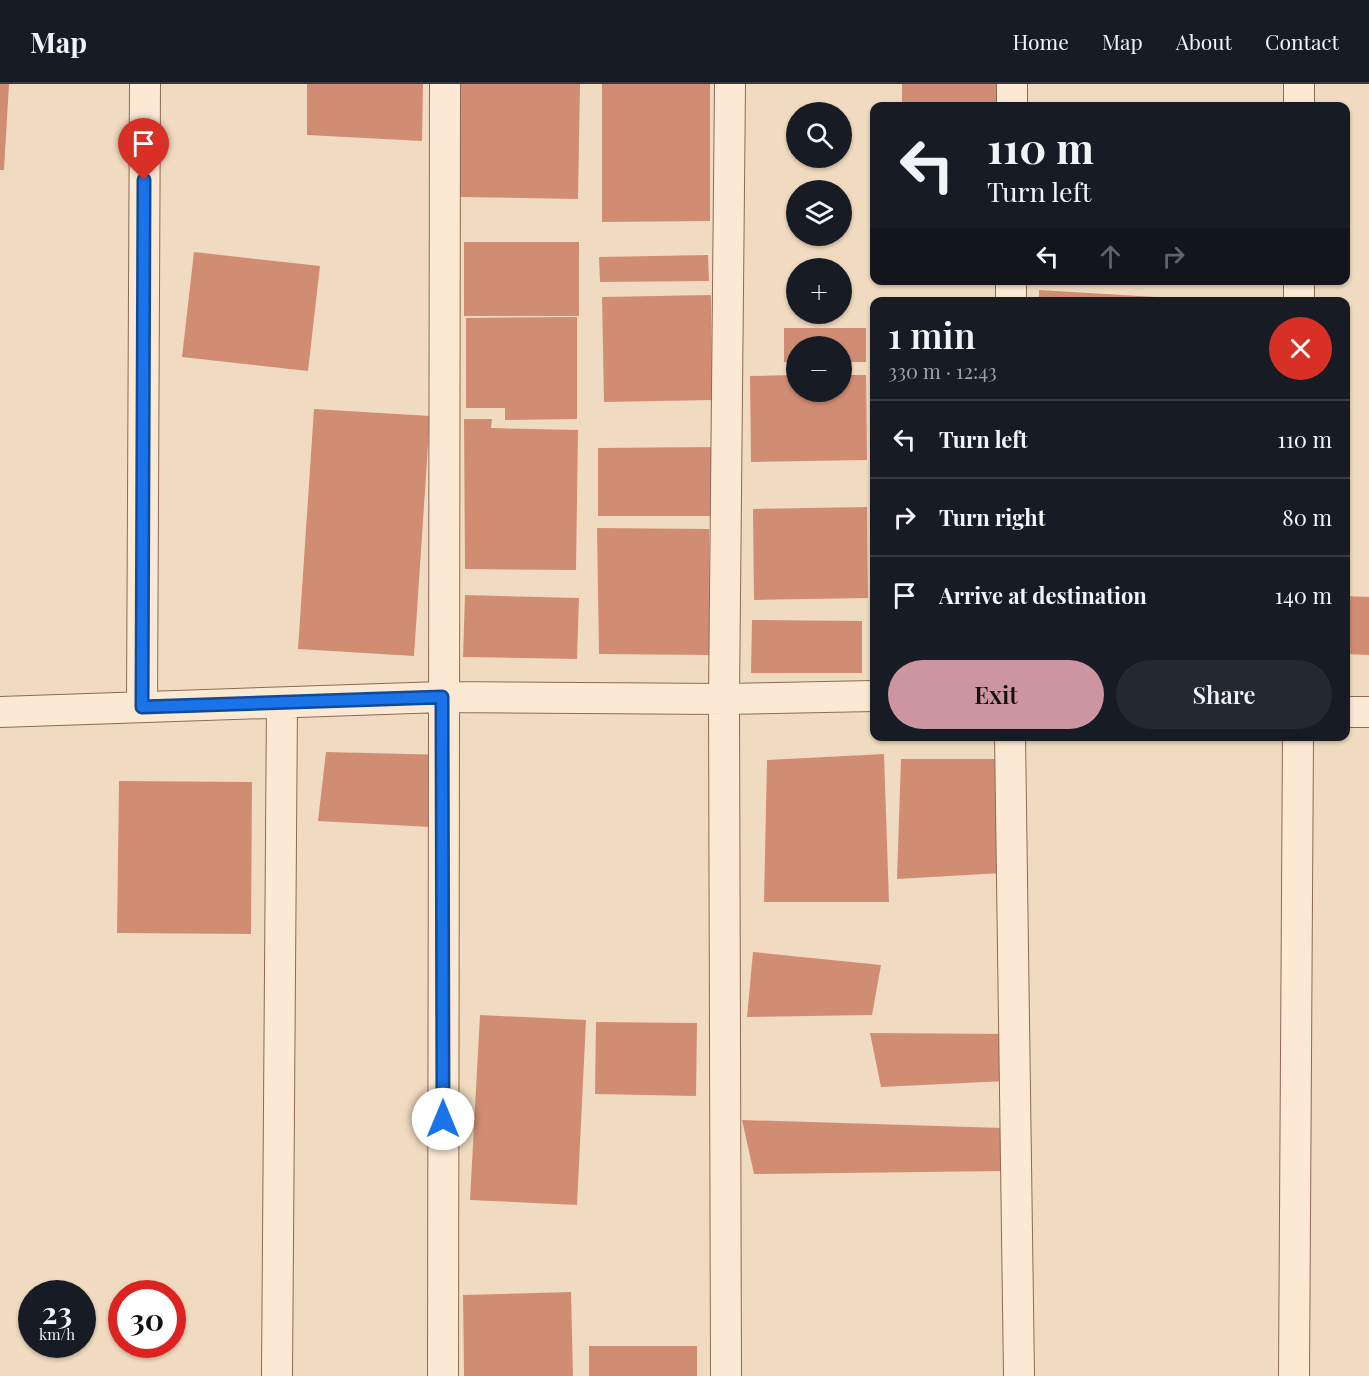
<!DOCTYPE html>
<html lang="en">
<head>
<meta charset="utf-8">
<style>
	:root { --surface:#171b24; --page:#242831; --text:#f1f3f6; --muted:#9ea1a6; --line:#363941; --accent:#cc95a0 }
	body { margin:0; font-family:"Playfair Display",serif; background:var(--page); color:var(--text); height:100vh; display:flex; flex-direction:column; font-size:22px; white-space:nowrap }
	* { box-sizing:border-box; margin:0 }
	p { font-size:20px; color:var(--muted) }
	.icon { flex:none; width:33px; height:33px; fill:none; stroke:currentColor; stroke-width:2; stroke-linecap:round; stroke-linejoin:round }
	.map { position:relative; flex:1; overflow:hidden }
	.details { position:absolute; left:870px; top:213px; width:480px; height:444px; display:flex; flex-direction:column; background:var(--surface); border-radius:12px; box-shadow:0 2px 4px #0004 }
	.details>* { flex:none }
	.guide { position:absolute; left:870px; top:18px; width:480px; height:183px; border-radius:12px; box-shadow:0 2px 4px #0004; background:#171b24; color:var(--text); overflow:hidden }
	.controls { position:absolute; left:786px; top:18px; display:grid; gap:12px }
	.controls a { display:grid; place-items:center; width:66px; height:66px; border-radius:50%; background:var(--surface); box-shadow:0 2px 4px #0004; font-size:30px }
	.speed { position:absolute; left:18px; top:1196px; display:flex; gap:12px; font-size:30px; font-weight:700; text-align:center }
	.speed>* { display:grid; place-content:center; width:78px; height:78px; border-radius:50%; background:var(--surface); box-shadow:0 2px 4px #0004; line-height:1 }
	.speed small { font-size:15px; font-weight:400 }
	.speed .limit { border:9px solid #d22; background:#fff; color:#111 }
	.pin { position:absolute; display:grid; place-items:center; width:51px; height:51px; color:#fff; margin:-62px -26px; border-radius:50% 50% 50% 0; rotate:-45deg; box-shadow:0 0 6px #0007 }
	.pin .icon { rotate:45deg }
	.me { position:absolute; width:66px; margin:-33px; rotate:0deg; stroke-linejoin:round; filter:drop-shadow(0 0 4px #0008) }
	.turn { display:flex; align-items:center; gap:21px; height:126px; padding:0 18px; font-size:27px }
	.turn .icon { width:78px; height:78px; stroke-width:2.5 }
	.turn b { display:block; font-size:42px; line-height:51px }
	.lanes { display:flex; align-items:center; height:57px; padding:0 18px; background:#0003; justify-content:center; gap:30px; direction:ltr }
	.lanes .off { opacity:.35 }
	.round { display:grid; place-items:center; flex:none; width:63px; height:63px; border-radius:32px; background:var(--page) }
	.headline { display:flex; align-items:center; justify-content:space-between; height:102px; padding:0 18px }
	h1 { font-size:36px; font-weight:600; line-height:45px }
	.cta { display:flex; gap:12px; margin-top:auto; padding:12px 18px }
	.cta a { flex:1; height:69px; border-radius:36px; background:var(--accent); color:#111; font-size:24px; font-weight:600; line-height:69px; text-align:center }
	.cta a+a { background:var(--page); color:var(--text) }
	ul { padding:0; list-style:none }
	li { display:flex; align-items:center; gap:18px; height:78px; padding:0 18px; border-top:2px solid var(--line) }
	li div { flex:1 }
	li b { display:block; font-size:22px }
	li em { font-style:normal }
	header { display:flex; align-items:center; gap:36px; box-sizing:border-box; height:84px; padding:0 30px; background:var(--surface); border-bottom:2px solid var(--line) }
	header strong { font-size:28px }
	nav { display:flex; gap:33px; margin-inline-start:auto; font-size:21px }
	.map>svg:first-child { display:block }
	.building { fill:#d18d74 }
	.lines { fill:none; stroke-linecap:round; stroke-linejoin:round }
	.street-casing { stroke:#8b6b57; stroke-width:32 }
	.street { stroke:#fbe9d4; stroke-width:30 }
	.route-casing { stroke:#114b97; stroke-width:15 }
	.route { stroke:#1a73e8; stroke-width:10 }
</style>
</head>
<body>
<header>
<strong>Map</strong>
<nav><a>Home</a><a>Map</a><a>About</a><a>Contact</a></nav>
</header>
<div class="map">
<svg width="1369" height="1292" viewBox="0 0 1369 1292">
	<rect width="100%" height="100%" fill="#f1dbc0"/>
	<!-- building -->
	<path class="building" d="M0,0H9L4,86H0Z
		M307,0H423L422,57L307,51Z
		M461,0H580L578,115L459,113Z
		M602,0H710V137L602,138Z
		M902,0H1007L1005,22H902Z
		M464,158H579V232H464Z
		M194,168L320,182L308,287L182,273Z
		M708,171L709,197L600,198L599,173Z
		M1039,206L1172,214V218H1039Z
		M711,211L712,316L604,318L602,213Z
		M577,233V335L505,336V324H466V234Z
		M784,244H866V278H842V262H796V278H784Z
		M796,291V308H842V291H866L867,376L751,378L750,292Z
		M314,325L430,332L414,572L298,565Z
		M464,335H492L491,344L578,346L576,486L465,485Z
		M712,363V432H598V364Z
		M867,423L868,514L754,516L753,425Z
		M597,444L709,445L710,571L599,570Z
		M465,511L579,514L577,575L463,573Z
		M1346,512L1369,513V571L1346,570Z
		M752,536L862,537V589H751Z
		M326,668L449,671V744L318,737Z
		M884,670L889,818H764L767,676Z
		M901,675H1004L1002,789L897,795Z
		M119,697L252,698L251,850L117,849Z
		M753,868L881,881L872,931L747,933Z
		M480,931L586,936L577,1121L470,1116Z
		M596,938L697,939L696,1012L595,1010Z
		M870,949L1008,950L1006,997L881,1003Z
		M742,1036L1003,1044L1004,1087L754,1090Z
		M571,1208L573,1292H464L463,1211Z
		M589,1262H697V1292H589Z"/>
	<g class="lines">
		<!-- street casing -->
		<g class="street-casing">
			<path id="street" d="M1299,0V22
				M1012,22V0
				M1299,196V218
				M1011,218V196
				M142,623L145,0
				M0,628L442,613L724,615L874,612
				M1346,628H1369
				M1010,652L1019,1292
				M277,1292L282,619
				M443,1292L445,0
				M726,1292L724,615L730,0
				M1294,1292L1298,652"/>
		</g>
		<!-- street -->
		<use href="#street" class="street"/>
	</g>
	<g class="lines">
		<!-- route casing -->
		<g class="route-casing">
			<path id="route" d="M144,96L142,623L442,613L443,1035"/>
		</g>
		<!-- route -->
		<use href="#route" class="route"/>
	</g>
</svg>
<div class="controls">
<a><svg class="icon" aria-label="search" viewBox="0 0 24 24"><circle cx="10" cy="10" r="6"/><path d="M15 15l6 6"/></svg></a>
<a><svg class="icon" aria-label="layers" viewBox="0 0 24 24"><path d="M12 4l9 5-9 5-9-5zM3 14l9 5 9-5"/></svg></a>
<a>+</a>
<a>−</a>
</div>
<div class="speed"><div>23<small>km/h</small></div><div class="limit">30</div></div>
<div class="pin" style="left:144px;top:96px;background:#d93025"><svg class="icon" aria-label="arrive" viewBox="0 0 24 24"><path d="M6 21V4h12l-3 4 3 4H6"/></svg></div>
<svg class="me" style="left:443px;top:1035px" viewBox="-20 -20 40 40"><circle r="19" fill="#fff"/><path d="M0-13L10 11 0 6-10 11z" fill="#1a73e8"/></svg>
<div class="guide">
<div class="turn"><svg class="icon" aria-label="left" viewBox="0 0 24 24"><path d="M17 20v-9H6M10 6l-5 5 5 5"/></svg><div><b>110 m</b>Turn left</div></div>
<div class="lanes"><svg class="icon" aria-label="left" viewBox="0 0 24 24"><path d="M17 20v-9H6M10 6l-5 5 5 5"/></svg><svg class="icon off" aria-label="ahead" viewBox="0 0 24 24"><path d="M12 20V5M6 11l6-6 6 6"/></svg><svg class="icon off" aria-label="right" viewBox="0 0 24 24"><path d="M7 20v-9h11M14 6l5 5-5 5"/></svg></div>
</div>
<section class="details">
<div class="headline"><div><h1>1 min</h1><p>330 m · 12:43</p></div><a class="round" style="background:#d93025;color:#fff"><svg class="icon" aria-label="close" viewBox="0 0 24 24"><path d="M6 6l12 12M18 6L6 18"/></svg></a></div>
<ul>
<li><svg class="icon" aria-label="left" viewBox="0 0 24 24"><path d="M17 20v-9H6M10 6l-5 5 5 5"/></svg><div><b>Turn left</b></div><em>110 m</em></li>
<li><svg class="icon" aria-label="right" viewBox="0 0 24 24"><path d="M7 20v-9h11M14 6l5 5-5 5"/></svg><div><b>Turn right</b></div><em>80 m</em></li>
<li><svg class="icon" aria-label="arrive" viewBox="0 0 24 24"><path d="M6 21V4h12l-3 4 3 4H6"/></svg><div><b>Arrive at destination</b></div><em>140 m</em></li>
</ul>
<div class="cta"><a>Exit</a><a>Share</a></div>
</section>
</div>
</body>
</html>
